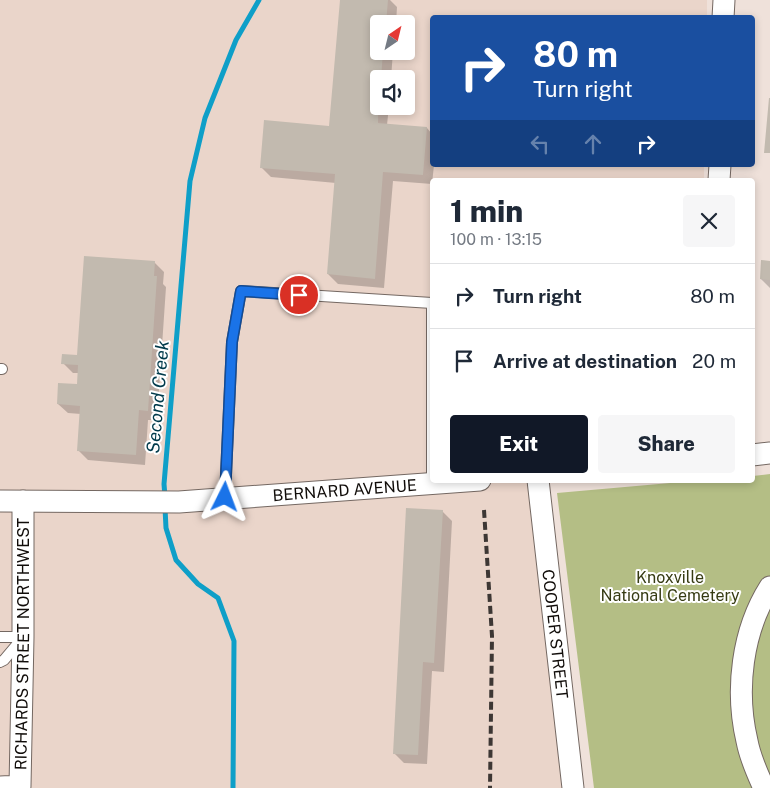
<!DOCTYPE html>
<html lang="en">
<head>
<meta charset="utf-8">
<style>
	:root { --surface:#fff; --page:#f6f6f7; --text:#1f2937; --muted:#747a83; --line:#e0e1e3; --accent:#111827 }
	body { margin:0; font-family:"Public Sans",sans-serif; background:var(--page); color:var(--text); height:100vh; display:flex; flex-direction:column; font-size:19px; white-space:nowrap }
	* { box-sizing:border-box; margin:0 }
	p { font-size:16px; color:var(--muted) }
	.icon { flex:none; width:28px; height:28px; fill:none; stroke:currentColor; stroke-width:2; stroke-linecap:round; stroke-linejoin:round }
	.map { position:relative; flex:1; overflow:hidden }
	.sheet { position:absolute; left:430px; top:178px; width:325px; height:305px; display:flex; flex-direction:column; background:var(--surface); border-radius:5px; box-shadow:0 2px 8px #0003 }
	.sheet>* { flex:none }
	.banner { position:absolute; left:430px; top:15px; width:325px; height:152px; border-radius:5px; box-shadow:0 2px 8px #0003; background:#1a4fa0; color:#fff; overflow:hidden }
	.needle { width:32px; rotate:35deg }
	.controls { position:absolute; left:370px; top:15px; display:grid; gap:10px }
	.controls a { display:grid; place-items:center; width:45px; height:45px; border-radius:5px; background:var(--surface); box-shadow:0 2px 8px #0003; font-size:25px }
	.pin { position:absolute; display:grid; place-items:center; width:42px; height:42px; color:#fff; margin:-21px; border:2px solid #fff; border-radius:50%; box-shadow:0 1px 5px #0007 }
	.me { position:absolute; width:55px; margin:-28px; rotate:3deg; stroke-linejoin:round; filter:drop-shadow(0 0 4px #0008) }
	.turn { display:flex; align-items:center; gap:18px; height:105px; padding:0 20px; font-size:22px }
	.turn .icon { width:65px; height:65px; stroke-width:2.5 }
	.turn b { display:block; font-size:35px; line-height:42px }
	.lanes { display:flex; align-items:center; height:48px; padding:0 20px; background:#0003; justify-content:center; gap:25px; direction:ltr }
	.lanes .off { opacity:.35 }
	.round { display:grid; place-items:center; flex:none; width:52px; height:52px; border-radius:5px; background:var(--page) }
	.summary { display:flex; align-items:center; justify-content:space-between; height:85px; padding:0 20px }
	h1 { font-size:30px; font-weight:800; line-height:38px }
	.button { display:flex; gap:10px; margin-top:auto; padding:10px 20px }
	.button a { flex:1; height:58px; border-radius:5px; background:var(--accent); color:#fff; font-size:20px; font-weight:800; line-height:58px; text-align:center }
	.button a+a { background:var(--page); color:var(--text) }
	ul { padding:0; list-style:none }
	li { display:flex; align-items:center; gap:15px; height:65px; padding:0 20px; border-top:1px solid var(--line) }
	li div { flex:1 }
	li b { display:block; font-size:19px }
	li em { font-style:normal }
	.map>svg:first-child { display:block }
	.built { fill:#ead5ca; fill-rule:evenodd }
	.green { fill:#b4be85 }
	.shadow { fill:#0003 }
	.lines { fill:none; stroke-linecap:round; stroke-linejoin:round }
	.stream { stroke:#0e9fc8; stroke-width:5 }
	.building { fill:#c2baaf }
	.lane-casing { stroke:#746862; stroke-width:12 }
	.street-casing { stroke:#746862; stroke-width:23 }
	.lane { stroke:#fff; stroke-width:10 }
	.street { stroke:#fff; stroke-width:21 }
	.rail { stroke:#3d3734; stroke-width:4; stroke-dasharray:8 4; stroke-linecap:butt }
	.route-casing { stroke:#114b97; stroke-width:12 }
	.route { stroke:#1a73e8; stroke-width:9 }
	.labels { text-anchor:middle; stroke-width:4; stroke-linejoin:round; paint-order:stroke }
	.street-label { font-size:16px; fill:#100c09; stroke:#fff }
	.park-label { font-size:16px; fill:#363b13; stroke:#fff }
	.water-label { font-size:18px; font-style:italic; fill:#013a4b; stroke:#fff }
</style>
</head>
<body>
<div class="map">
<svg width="770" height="788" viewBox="0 0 770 788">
	<rect width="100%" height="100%" fill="#efe1da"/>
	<!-- built -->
	<path class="built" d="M0,0H707V17L432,18V165H704V180H432V480H527L543,616L565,788H0ZM379,24H406V51H379ZM379,79H406V106H379Z"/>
	<!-- green -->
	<path class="green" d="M770,474V788H594L557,493L704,480H752L753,476Z"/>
	<!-- shadow -->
	<path class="shadow" d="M341,0H390L397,7L396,24H379V51H393L391,79H379V106H389L387,125L427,128L432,134V165H434L432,184L393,181L384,288L338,284L328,274L336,183L271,177L261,167L330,127Z
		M154,262L164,272L163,284L166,287L157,420H148L145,465L88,460L78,450L81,414L68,413L58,404L78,385L79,373H73L63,363L79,356Z
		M770,262V288L761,279Z
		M442,511L452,521L444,672L432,671L427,764L404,763L394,753Z"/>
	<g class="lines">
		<!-- stream -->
		<path class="stream" d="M165,497L164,484L190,181L205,118L236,40L259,0
			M165,508L166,528L176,560L198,584L218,598L234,641L233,788"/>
	</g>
	<!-- building -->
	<path class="building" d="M340,0H388L386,24H379V51H383L381,79H379L378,123L427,127L423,175L383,172L375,279L327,274L335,174L260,168L264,120L329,126Z
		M769,98H770V153H764Z
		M84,256L155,261L154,276H157L148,411L139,410L136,455L77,451L80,406L57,404L58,383L77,384L78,365L61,364L62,354L77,355Z
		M761,260L770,261V280L760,279Z
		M406,508L443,510L434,663L423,662L418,755L393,754Z"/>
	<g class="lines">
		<!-- lane casing -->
		<g class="lane-casing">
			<path id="lane" d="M0,369H2
				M225,497L232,342L241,291L432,303V483
				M0,637H23
				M0,662L4,660L20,641"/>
		</g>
		<!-- street casing -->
		<g class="street-casing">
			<g id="street">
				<path d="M723,18L724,0"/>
				<path d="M719,180L720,165"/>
				<path d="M752,455L770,453"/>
				<path id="s1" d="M538,480L573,788"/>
				<path id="s2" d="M0,501L179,502L480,480"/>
				<path id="s3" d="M0,787L20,786L23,637V501"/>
				<path d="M764,788C757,773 750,757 747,741C735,690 742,631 770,587"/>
			</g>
		</g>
		<!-- lane -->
		<use href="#lane" class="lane"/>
		<!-- street -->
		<use href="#street" class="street"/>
		<!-- rail -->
		<path class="rail" d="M484,510L492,636L490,788"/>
	</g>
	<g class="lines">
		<!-- route casing -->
		<g class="route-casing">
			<path id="route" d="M225,497L232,342L241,291L299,295"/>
		</g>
		<!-- route -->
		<use href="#route" class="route"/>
	</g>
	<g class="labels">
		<!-- street labels -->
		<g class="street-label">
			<text dy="6" stroke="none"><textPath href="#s2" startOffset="345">BERNARD AVENUE</textPath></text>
			<text dy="6" stroke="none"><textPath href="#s1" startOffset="155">COOPER STREET</textPath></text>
			<text dy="6" stroke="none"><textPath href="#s3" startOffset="162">RICHARDS STREET NORTHWEST</textPath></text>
		</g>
		<!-- park labels -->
		<g class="park-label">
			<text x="670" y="583">Knoxville<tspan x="670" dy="18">National Cemetery</tspan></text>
		</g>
		<!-- water labels -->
		<g class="water-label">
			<text transform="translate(158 397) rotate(-85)" y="6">Second Creek</text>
		</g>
	</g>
</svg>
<div class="controls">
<a><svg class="needle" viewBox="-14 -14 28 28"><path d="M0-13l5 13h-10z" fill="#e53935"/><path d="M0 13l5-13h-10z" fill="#747a83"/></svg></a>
<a><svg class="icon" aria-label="sound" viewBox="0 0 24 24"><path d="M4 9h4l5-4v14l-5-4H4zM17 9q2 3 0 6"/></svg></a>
</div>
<div class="pin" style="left:299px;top:295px;background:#d93025"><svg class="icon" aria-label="arrive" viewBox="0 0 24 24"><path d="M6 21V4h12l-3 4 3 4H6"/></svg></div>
<svg class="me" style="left:225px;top:497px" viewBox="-20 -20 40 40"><path d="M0-17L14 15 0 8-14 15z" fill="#1a73e8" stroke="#fff" stroke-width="4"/></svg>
<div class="banner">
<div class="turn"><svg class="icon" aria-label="right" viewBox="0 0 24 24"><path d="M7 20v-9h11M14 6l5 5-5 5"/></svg><div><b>80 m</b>Turn right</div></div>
<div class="lanes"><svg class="icon off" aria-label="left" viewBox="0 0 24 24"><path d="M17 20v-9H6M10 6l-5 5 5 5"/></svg><svg class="icon off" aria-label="ahead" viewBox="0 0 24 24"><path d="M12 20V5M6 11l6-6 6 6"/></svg><svg class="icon" aria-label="right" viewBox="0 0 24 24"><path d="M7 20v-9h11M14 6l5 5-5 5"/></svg></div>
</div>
<section class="sheet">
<div class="summary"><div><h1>1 min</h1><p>100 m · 13:15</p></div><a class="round"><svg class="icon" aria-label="close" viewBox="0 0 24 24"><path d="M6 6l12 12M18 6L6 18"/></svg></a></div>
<ul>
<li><svg class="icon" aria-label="right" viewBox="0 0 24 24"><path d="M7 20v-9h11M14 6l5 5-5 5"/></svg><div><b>Turn right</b></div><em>80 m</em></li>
<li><svg class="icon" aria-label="arrive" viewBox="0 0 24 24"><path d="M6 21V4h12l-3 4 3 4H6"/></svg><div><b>Arrive at destination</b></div><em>20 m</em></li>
</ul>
<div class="button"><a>Exit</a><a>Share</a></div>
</section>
</div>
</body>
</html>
